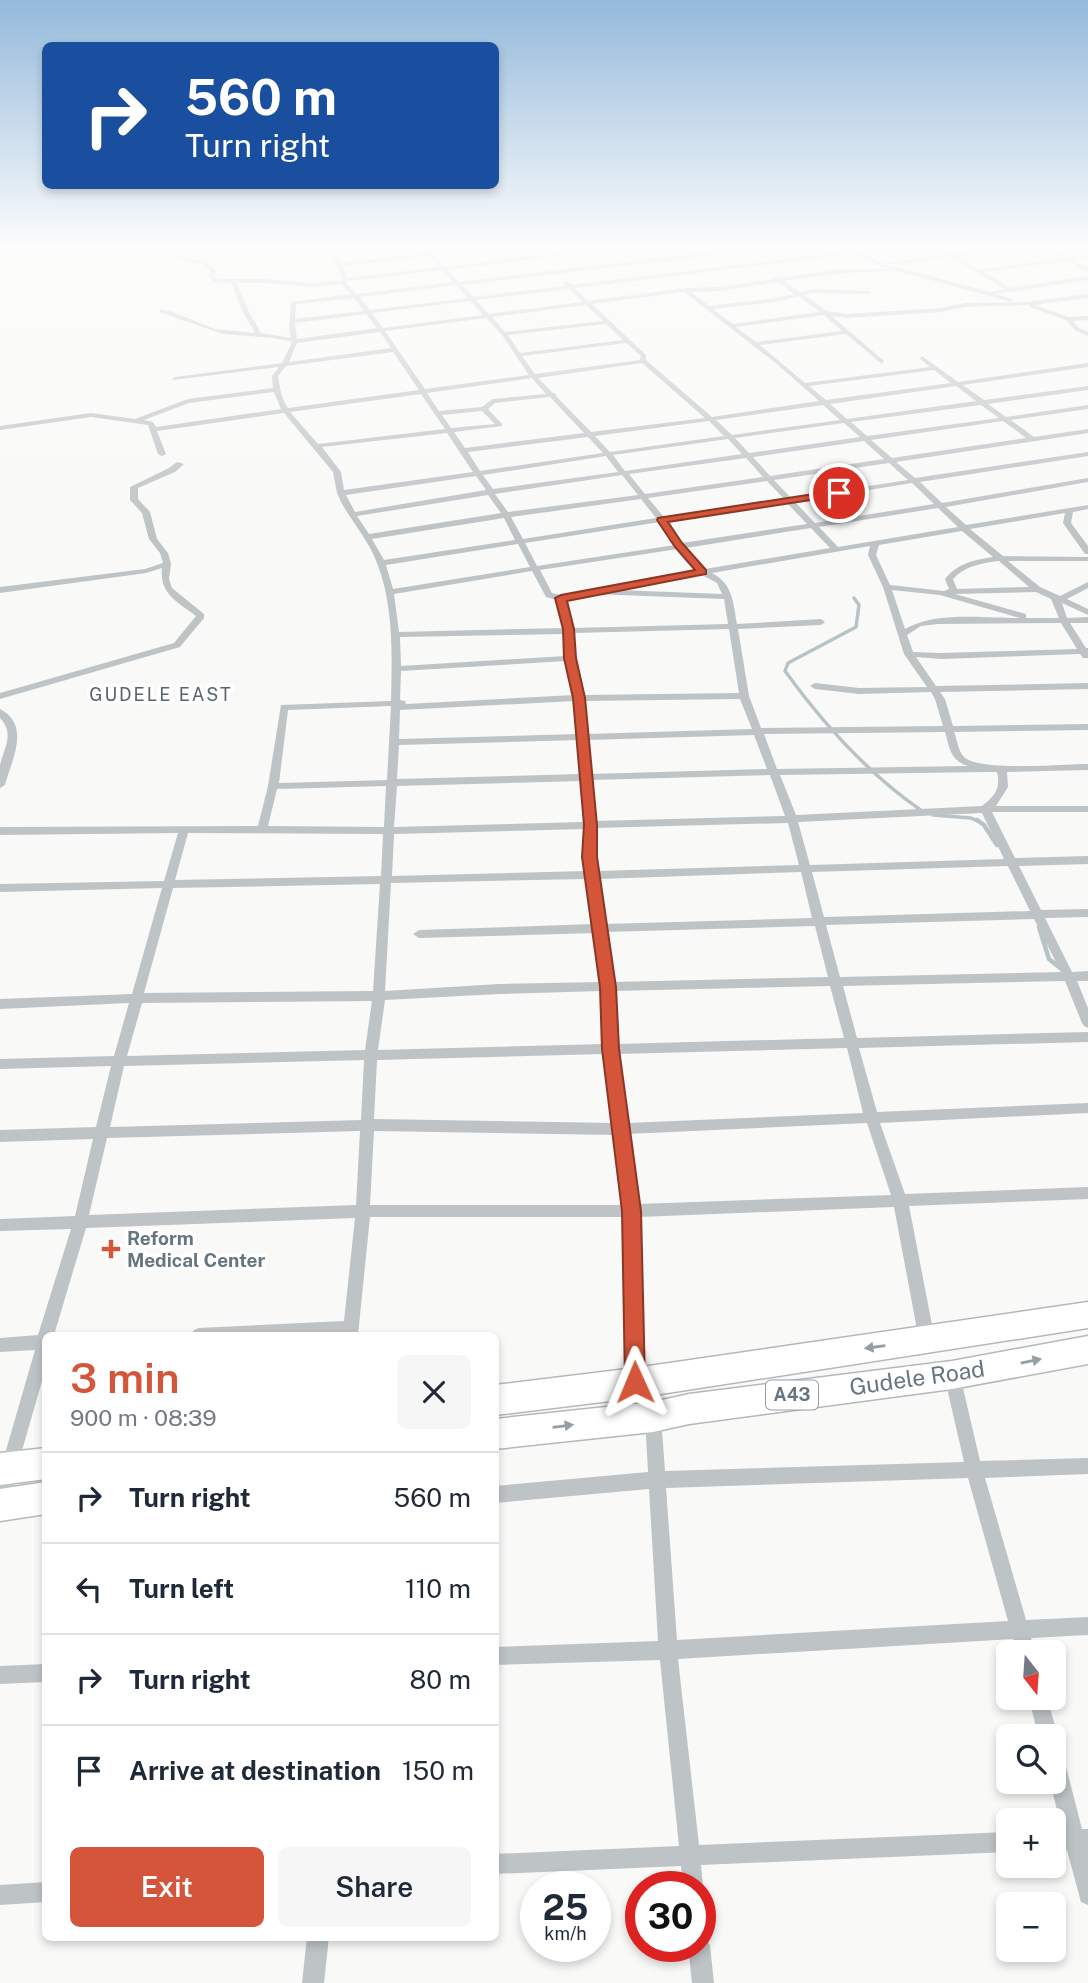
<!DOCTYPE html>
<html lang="en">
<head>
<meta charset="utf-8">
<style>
	:root { --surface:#fff; --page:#f6f6f7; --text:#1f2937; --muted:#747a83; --line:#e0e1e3; --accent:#d5553b }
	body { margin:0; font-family:"Public Sans",sans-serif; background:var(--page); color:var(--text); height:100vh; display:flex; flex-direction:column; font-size:26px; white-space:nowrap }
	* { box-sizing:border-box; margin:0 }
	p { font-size:23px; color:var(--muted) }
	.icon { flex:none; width:38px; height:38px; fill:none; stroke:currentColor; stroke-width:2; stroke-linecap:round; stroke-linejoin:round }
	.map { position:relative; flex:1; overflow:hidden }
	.side { position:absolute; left:42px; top:1332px; width:457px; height:609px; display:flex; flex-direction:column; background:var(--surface); border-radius:10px; box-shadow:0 4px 10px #0003 }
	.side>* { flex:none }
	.top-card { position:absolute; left:42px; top:42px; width:457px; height:147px; border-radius:10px; box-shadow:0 4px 10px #0003; background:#1a4fa0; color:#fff; overflow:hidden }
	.needle { width:46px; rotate:163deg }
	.controls { position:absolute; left:996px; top:1640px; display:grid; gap:14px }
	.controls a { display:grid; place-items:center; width:70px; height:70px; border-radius:10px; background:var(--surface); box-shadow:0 4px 10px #0003; font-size:35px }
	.speed { position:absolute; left:520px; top:1871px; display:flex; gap:14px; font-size:35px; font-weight:700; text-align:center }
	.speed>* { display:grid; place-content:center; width:91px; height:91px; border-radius:50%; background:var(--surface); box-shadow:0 4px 10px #0003; line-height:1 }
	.speed small { font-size:18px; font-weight:400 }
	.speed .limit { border:10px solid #d22; background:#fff; color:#111 }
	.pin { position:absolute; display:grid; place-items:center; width:60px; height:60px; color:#fff; margin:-30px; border:4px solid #fff; border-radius:50%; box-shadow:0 2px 7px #0007 }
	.me { position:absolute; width:77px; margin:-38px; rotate:359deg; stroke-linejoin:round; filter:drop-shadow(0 0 5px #0008) }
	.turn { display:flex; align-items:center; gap:24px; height:147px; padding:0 28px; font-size:32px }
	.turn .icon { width:91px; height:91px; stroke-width:2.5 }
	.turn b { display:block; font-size:49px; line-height:60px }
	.round { display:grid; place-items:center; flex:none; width:74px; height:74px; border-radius:10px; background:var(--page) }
	.summary { display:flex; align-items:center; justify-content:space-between; height:119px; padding:0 28px }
	h1 { font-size:42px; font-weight:600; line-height:52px; color:var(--accent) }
	.cta { display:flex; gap:14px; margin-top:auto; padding:14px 28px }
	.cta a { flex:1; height:80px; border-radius:10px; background:var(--accent); color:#fff; font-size:28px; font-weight:600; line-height:80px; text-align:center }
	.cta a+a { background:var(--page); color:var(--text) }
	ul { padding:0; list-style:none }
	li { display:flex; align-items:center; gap:21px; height:91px; padding:0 28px; border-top:2px solid var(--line) }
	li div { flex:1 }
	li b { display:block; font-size:26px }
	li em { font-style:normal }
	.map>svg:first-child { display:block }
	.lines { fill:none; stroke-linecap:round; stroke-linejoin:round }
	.stream-far1 { stroke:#b7c3c7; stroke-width:3.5 }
	.stream { stroke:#b7c3c7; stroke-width:4.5 }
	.highway-casing { stroke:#b4b8bb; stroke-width:3 }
	.street { fill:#bec3c6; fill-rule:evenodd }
	.highway { fill:#fff; fill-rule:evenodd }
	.oneway { fill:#949fa5 }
	.route { fill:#d5553b; stroke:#8a3726; stroke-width:2 }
	.poi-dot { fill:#d5553b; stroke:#fff; stroke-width:2.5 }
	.labels { text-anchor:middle; stroke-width:7; stroke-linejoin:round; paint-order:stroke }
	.far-neighbourhood-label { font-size:18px; letter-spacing:2px; fill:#58636b; stroke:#fff }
	.shield { fill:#fff; stroke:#949fa5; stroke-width:2 }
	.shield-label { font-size:18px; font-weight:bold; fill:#66767f }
	.poi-label { font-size:19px; font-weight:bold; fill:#66767f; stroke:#fff; text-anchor:start }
	.near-street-label { font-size:23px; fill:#66767f; stroke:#fff }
</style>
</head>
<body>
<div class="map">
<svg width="1088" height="1983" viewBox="0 0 1088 1983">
	<rect width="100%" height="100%" fill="#f9f9f7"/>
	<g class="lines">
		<!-- stream-far1 -->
		<path class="stream-far1" d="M854,598L859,605L856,627L788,663L785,671C824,725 867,773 922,811
			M933,815L971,818L980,822"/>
		<!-- stream -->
		<path class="stream" d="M977,820L984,825L997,845
			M1039,927L1049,959L1064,971"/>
		<!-- highway casing -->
		<g class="highway-casing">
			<path id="highway" d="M1088,1302V1328L635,1398L495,1415V1385L635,1368Z
				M1088,1336V1364L952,1389L689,1424L653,1432L495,1449V1419L653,1402L689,1394L952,1361Z
				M46,1448V1479L0,1485V1453Z
				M46,1482V1514L0,1521V1489Z"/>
		</g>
		<!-- street -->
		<path class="street" d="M329,248H359L336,251L341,263L427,253L422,248H428L432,253L489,248L435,255L445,267L584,250L587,252L448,270L459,282L742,248H757L735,253L462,285L473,297L566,286L563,283L566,281L572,285L876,248H891L860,253L883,263L947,255L936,248H943L953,254L1019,248L957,257L979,270L1062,258L1044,248H1051L1068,257L1088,254V258L1073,260L1088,268V272L1067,261L984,272L1010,288L1088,276V280L996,294L1013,299L1011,302L897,271L842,273L784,281L800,292L813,289L871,291L869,294L813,293L804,295L827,311L847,314L940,308L965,303L1026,302L1088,294V298L1034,305L1069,317L1088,316V320L1073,321L1079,328L1088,332V336L1075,330L1066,320L1030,307V305L965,307L940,312L847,318L832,316L884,361L882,364L846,334L760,345L805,383L930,367L920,359L922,356L958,382L1088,363V367L963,385L984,400L1088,386V390L988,404L1006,417L1088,405V409L1011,420L1034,437L1088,429V433L896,462L915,478L1088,452V456L920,482L942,503L1088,478V482L946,507L966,525L1088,505V509L1073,512L1071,523L1088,546V554H1085L1063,523L1065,513L970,529L1003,556L1088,557V561H1008L1040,587L1060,596L1088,582V588L1067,599L1088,609V615L1062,603L1067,618L1088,617V623H1070L1086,648H1088V658H1083L1080,654L941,659L916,657L936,686L1088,683V689L940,692L945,699L953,726L1088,724V730L954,732C957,739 958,751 964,757C980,772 1064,764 1088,764V770L1007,772L1008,787L996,806H1088V812H992L1015,858L1088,856V864L1019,866L1041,910L1088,909V917L1045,918L1072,972L1088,971V981H1077L1088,1008V1028L1084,1026L1082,1023L1065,981L843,986L857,1038L1088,1032V1042L859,1048L877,1112L1088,1103V1113L880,1123L905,1194L1088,1187V1199L909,1206L935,1340L932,1345L927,1347L922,1345L919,1340L894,1207L639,1217L643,1382L641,1388L635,1390L629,1388L627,1382L625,1217H370L358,1335H191L194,1330L199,1328L344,1321L355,1218L86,1228L54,1335H46V1367L17,1468L9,1511L6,1517L0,1520V1471L35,1350L0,1352V1338L38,1335L71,1229L0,1231V1219L75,1216L93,1139L0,1142V1130L96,1127L111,1066L0,1069V1059L114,1056L129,1003L0,1009V999L132,994L162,888L0,892V884L164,881L178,833L0,835V827L258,826L268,786L281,705L391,701C392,656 394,606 377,563C369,541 352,522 341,502L337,493L333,472L284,413L157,431L166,454L162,456L158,454L148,425L91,417L0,430V426L91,413L135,419L188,399L273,388L272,376L279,367L173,380L172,379L175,377L282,363L292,342L274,338L223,334L159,312L161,309L170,311L215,329L255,333L243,312L231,283L214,282L208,275L211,271L203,264L175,258L178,256L207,262L217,271L214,275L218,279H265L309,283L343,280ZM853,254L888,269H842L780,278L776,276L774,279L719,287L685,288L588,301L575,288ZM430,256L440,267L348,278L343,266ZM951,257L1005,289L990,292L889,265ZM442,270L454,282L357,294L347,284L348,281ZM778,282L794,294L776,298L709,306L691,292L719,291ZM237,283H265L309,287L341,284L351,294L291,302L289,330L291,338L261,333L249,312ZM456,285L468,298L370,310L360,297ZM569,289L583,302L489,314L476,300ZM684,292L777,364L819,401L712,417L646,360V355L592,304ZM798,296L820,312L733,324L713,309L776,302ZM354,298L364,311L295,319L296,304ZM470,301L483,315L383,328L372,313ZM586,305L603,321L505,332L492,317ZM366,314L377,328L297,339L295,323ZM824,315L842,331L756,342L736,327ZM486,318L502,335L529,375L425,389L385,331ZM606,324L623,340L520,353L508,335ZM380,332L391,348L289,362L297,343ZM626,343L641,356L640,360L535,374L522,356ZM393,352L419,390L288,408C281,398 280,388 278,376L286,366ZM642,363L705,418L591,432L556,396V394L553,393L538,378ZM934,370L951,383L826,400L809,386ZM532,378L546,394L493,399L482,407L439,411L427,393ZM956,386L976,401L847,419L830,404ZM274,392L281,409L156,427L153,422L144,420L189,403ZM421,394L445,429L318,444L290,412ZM550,397L584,433L465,448L454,432L502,426V424L488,409L495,403ZM823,405L840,420L732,435L716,420ZM981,405L999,418L867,436L851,422ZM482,411L495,424L451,428L442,415ZM709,421L724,436L610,452L595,436ZM1003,421L1026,438L892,458L871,440ZM844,423L860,437L749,453L735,438ZM447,433L473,472L344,490L341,472L322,447ZM588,437L603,453L480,471L468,452ZM728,439L742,454L625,471L613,455ZM864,441L884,459L770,476L753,457ZM606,456L618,472L493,489L483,475ZM746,458L763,477L645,494L629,474ZM889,463L908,480L791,498L774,480ZM622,475L638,495L508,512L495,494ZM476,476L486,490L355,512L346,495ZM767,481L784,499L664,517L648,498ZM912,483L934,504L815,523L795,502ZM488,495L501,513L369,534L357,516ZM641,499L656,518L523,539L511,517ZM787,503L807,524L682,543L667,521ZM938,508L958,527L838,547L819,527ZM504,518L515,540L384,560L372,539ZM660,522L675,545L537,566L525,543ZM811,528L830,548L705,569L686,548ZM962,531L993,557C974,560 958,563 945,579L949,589L944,591L890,585L876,555L879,545ZM518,544L530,567L393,589L386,565ZM870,546L868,555L883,587L904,654L927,687L859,688L815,683L810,686L815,689L859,694L931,692L935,699L943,726L761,728L749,696L738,629L821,625L825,622L821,619L737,624C733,602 733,584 712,573ZM678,549L697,571L561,595L552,593L540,570ZM999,561L1029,587L957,589L953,579C965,566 981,563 999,561ZM532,571L546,597L557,600L564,628L399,632L394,594ZM702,575L717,583L722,594L617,590ZM892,590L940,595L1020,618C986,618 934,611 905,629ZM1036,592L1051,599L1059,618H1026V614L955,594ZM593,594L724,599L728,624L573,628L566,600ZM1061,623L1077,649L941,653L913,652L907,635L921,626L938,624ZM729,629L739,693L583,695L575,658L574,633ZM565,634V656L401,666L400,637ZM566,661L574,695L406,704L405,701L400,700L401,671ZM740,699L752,729L587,734L584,701ZM575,701L577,734L399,739L400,710ZM391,706L387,780L279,783L288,710ZM945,732C950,749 950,760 968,766L777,769L764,734ZM754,735L767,769L591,774L588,740ZM578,740L580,774L397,779L399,745ZM986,772H997C1001,788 995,796 982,806L796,815L780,775ZM770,775L785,816L595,821L591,780ZM581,781L584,822L394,827L397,786ZM386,786L384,827L268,826L277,789ZM982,813L1004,859L810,865L798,822ZM788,823L799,865L598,871L595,828ZM585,829L586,871L392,876L394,834ZM188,833L383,834L381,876L175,880ZM1008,866L1030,911L824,917L812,872ZM801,872L812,918L605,924L599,879ZM587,879L594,924L419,930L413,934L419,938L595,933L601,982L499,984L385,991L391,883ZM380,884L373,991L144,993L173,888ZM1034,919L1061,972L840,977L826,925ZM815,926L828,977L613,982L606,932ZM830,986L844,1038L616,1044L614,991ZM602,991L603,1044L378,1050L385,1000L499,994ZM372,1001L365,1050L127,1056L142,1003ZM847,1048L863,1113L627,1123L617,1054ZM604,1054L613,1123L374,1119L377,1060ZM364,1060L361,1120L110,1127L124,1066ZM867,1123L891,1195L638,1204L628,1134ZM360,1131L356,1205L89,1215L107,1138ZM374,1131L615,1135L624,1205H370Z
			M177,462L184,464L175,472L138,488V499L150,512L157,539L168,553L171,564L169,579L172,588L204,614V618L180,647L0,699V693L174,643L196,616C178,602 159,594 162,568L146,573L0,593V587L145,569L163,563L160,553L149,539L142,513L130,500V487L169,468Z
			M0,709C31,725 12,759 5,785L0,788C0,781 0,773 0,765C4,747 15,734 0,718Z
			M952,1367L958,1370L960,1375L980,1461L1088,1458V1474L985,1478L1026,1620L1088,1617V1635L1031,1638L1035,1652H1017L1013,1639L678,1659L699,1845L1008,1832V1852L701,1865L703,1886L700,1893V1886H683L681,1866L495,1874V1854L679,1846L660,1660L495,1665V1647L658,1641L649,1489L495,1503V1486L648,1472L645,1417L647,1411L653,1409L659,1411L661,1417L665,1471L964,1462L944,1375L946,1370ZM968,1478L1008,1621L677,1640L666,1488Z
			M46,1664V1682L0,1684V1666Z
			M1029,1698H1047L1058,1736L1055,1743L1054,1736H1038Z
			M1054,1749L1061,1752L1064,1759L1082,1829H1088V1905L1081,1902L1067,1850H1054V1830H1062L1050,1782H1054Z
			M46,1882V1902L0,1905V1885Z
			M700,1936L707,1938L710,1946L714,1983H692L688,1946H700Z
			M307,1937H329L324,1983H302Z"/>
		<!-- highway -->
		<use href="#highway" class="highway"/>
	</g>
	<!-- one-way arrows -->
	<defs><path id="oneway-solid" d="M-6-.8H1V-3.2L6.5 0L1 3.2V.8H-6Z" transform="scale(1.75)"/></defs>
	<g class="oneway">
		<use href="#oneway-solid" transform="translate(875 1347) rotate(172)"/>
		<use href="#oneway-solid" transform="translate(1031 1361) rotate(-11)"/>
		<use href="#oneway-solid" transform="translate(563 1426) rotate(-7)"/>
	</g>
	<!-- sky -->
	<linearGradient id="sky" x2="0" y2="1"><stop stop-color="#94badb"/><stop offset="0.47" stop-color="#fcfcfb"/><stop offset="1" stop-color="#fcfcfb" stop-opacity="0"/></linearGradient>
	<rect width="1088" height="525" fill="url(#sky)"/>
	<!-- route -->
	<path class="route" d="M839,490L844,493L843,495L668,522L682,543L706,570V574L567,601L574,629L576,658L585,698L597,825V857L616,987L619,1049L641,1211L645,1382L642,1390L635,1393L628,1390L625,1382L622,1211L602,1049L600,987L582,857L584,825L573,698L564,658L563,629L555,598L561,595L695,570L675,547L657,520L658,518Z"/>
	<!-- markers -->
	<path class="poi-dot" d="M107.5 1238.5h7v7h7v7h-7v7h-7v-7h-7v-7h7z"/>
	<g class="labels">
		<!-- far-neighbourhood labels -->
		<g class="far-neighbourhood-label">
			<text x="161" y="701">GUDELE EAST</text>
		</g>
		<!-- shield labels -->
		<rect class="shield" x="766" y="1380.5" width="52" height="29" rx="5"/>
		<g class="shield-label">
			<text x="792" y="1401">A43</text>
		</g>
		<!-- poi labels -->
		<g class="poi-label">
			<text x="127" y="1245">Reform<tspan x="127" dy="22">Medical Center</tspan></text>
		</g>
		<!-- near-street labels -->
		<g class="near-street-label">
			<text transform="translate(917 1378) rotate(-8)" y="8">Gudele Road</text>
		</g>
	</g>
</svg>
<div class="controls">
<a><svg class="needle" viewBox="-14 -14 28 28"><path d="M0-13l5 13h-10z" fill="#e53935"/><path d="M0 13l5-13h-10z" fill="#747a83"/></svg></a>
<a><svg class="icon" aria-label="search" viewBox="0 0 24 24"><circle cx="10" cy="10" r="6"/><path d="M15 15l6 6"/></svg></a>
<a>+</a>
<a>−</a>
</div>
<div class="speed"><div>25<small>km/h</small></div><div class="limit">30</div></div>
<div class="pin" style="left:839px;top:493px;background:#d93025"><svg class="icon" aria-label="arrive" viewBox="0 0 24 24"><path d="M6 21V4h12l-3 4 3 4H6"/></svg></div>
<svg class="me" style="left:635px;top:1382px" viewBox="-20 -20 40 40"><path d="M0-17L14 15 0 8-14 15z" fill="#d5553b" stroke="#fff" stroke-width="4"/></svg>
<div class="top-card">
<div class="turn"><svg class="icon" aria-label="right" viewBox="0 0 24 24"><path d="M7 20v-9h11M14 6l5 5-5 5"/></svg><div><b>560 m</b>Turn right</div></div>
</div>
<section class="side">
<div class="summary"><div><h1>3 min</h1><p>900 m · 08:39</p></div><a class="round"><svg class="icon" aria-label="close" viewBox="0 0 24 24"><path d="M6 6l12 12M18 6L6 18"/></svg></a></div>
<ul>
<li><svg class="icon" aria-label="right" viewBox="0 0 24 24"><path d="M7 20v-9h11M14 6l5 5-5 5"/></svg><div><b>Turn right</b></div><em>560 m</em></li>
<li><svg class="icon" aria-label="left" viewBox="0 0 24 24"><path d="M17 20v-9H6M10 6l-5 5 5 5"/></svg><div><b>Turn left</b></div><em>110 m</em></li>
<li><svg class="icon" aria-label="right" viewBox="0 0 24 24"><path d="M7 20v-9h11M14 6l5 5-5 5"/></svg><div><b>Turn right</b></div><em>80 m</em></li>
<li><svg class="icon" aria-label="arrive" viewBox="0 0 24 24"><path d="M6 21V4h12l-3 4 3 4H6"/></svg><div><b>Arrive at destination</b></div><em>150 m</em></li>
</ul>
<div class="cta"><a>Exit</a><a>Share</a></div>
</section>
</div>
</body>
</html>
